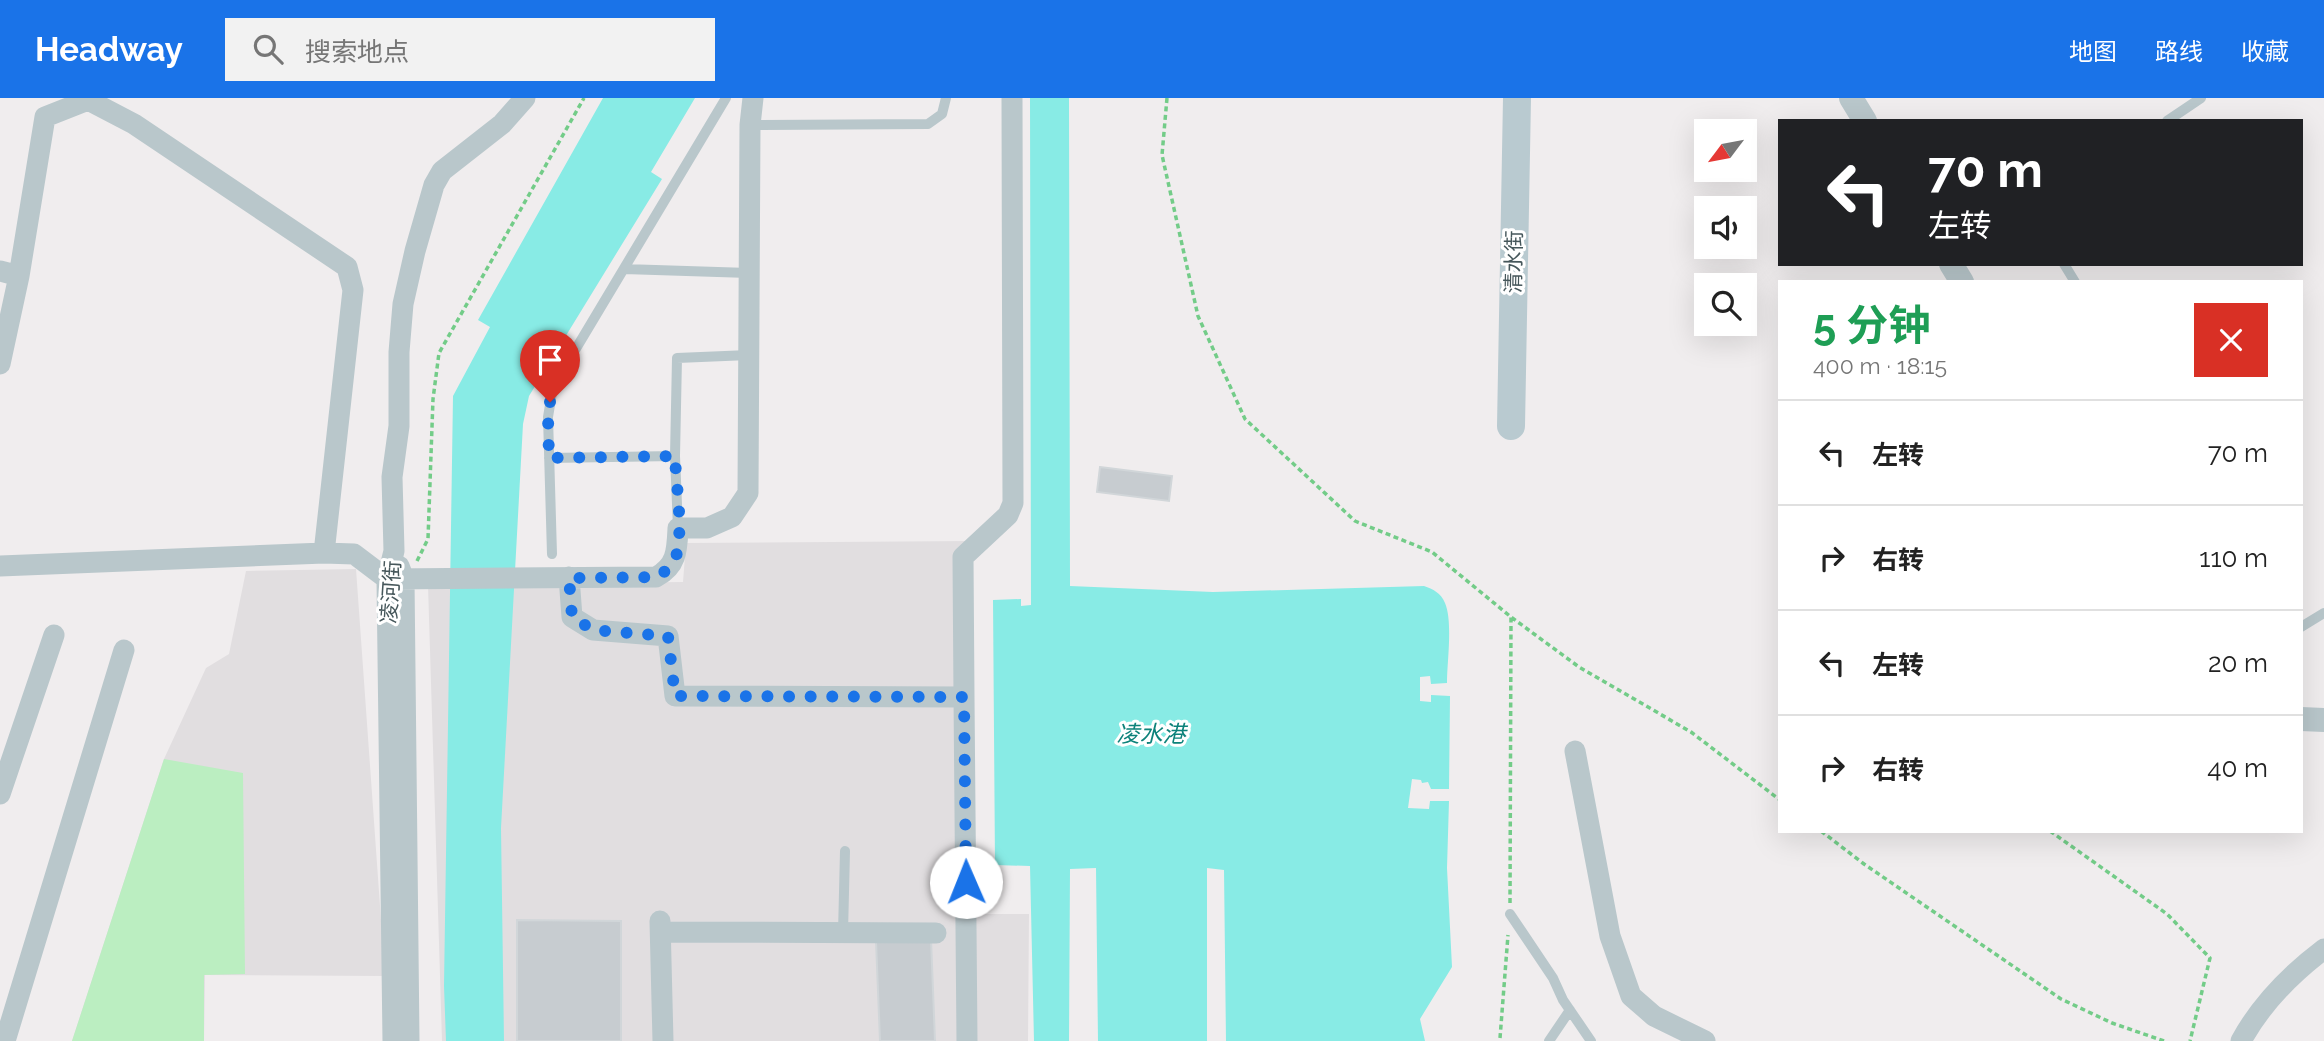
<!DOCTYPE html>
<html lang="zh">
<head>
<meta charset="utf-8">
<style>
	:root { --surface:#fff; --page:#f2f2f2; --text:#222; --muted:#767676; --line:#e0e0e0; --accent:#1a73e8 }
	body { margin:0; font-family:Raleway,"Noto Sans SC",sans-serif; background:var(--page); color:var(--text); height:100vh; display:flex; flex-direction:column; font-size:26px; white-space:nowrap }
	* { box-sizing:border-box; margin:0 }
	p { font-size:23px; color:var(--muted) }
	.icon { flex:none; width:38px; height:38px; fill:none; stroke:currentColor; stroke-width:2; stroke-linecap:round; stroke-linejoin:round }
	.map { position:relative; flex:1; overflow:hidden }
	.side { position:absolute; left:1778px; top:182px; width:525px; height:553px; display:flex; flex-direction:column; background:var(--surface); border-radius:0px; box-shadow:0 7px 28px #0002 }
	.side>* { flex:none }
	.hud { position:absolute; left:1778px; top:21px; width:525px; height:147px; border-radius:0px; box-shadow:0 7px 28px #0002; background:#202124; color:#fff; overflow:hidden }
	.needle { width:46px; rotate:238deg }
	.tools { position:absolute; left:1694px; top:21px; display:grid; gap:14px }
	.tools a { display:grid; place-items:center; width:63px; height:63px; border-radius:0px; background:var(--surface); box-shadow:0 7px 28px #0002; font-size:35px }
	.pin { position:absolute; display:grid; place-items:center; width:60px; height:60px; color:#fff; margin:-72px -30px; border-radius:50% 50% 50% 0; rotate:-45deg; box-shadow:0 0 7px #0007 }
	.pin .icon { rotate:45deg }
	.me { position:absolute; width:77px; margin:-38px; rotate:359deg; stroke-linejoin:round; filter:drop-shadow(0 0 5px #0008) }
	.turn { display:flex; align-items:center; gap:24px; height:147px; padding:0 35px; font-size:32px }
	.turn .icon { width:91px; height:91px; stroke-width:2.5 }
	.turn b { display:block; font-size:49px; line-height:60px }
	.round { display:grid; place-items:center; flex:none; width:74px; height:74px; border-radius:0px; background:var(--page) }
	.headline { display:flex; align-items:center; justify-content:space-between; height:119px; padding:0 35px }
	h1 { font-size:42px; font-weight:700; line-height:52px; color:#1e9e55 }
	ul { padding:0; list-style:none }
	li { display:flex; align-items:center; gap:21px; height:105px; padding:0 35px; border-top:2px solid var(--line) }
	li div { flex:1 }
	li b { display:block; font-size:26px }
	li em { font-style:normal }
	header { display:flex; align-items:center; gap:42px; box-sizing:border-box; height:98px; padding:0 35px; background:var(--accent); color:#fff }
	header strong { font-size:33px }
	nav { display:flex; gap:38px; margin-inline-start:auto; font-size:24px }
	.search { width:490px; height:63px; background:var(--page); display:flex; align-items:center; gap:18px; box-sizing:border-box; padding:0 24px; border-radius:0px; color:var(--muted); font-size:26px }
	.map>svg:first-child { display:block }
	.education { fill:#e1dee0 }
	.green { fill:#bbeec1 }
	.water { fill:#88ebe5 }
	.building { fill:#c7ccd0; stroke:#d1d6d9; stroke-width:2 }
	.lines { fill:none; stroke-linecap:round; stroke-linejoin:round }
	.path { stroke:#73cc88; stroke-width:3.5; stroke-dasharray:5 3.5; stroke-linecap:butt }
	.service { stroke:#b9c7cb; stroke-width:10 }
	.minor { stroke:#b9c7cb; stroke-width:21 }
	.tertiary { stroke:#b9c7cb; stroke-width:24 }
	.secondary { stroke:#b9cad0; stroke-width:28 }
	.route { stroke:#1a73e8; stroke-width:12; stroke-dasharray:0 21.6 }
	.labels { text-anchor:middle; stroke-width:6; stroke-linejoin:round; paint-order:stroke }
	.street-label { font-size:21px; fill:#46575b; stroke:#fff }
	.water-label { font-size:23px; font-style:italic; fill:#0d827a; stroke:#fff }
</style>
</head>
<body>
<header>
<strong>Headway</strong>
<div class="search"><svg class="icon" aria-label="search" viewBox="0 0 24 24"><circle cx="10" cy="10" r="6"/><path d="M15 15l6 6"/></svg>搜索地点</div>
<nav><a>地图</a><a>路线</a><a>收藏</a></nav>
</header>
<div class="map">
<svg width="2324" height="943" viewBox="0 0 2324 943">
	<rect width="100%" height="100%" fill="#f0edee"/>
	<!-- education -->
	<path class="education" d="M972,443L976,816H1029L1028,943H442L428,487L683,484L686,445Z
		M356,471L385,878L205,877L204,943H72L164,661L206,570L229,556L246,473Z"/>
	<!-- green -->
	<path class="green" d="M164,661L243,675L245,876L204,877V943H72Z"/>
	<!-- water -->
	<path class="water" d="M603,0H695L651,74L662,81L529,298L523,326L501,730L504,943H446L444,888L453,298L490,229L478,222Z
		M1030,0H1069L1070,488L1213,494L1424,488C1433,491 1441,495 1445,505C1453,524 1447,564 1447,585L1431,586L1430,578L1420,579V603L1431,604V597L1450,598L1449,691H1431L1428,684L1422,685L1421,682L1412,681L1408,710L1429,711L1430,703H1449L1447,770L1452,869L1420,921L1425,943H1226L1224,772L1207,770V943H1098L1096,770L1070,771L1069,943H1034L1030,768L995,767L993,502L1021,501V508L1031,507Z"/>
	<!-- building -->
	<path class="building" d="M1100,369L1172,378L1169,403L1097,394Z
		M517,822L621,823V943H517Z
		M931,841L935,943H880L876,843Z"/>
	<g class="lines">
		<!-- path -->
		<path class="path" d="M1167,0L1162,57L1198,218L1245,321L1355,423L1432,454L1511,519L1579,569L1691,634L1780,702
			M417,463L428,441L433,301L439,255L584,0
			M1821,733L1864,766L2061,901L2112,925L2164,943
			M2050,733L2167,816L2210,860L2190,943
			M1510,805L1511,519
			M1500,940L1508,837"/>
		<!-- service -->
		<path class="service" d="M2167,23L2201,0
			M750,27L928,26L942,16L946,0
			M2064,166L2075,184
			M624,171L749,175
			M549,360L675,358
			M678,430L675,358L677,260L749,257
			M552,456L548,319L553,289L726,0
			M2301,529L2324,515
			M1510,816L1553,880L1563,902L1591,943
			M843,835L845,753
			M1549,943L1570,912"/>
		<!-- minor -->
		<path class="minor" d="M0,173L19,178L0,266
			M19,178L45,19L88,2L134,26L347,169L353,192L324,455
			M0,468L324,455L354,456L387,481L656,479C677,468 677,452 678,430H707L732,419L748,395L750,27L753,0
			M399,468L404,481L409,943
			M569,479L572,519L593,532L668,538L675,598L964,599L967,943
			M964,599L963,459L1008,417L1013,405L1012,0
			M1575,653L1610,838L1631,898L1654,918L1705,943
			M0,696L54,537
			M660,823L663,943
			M661,834L936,835
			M5,943L124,552
			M393,943L387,481L394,453L392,379L399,328V254L403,206L415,153L434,87L442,73L502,26L525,0
			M2241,943C2261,906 2291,876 2324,851"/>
		<!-- tertiary -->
		<path class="tertiary" d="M1851,0L1865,23
			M1951,166L1962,184
			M2301,621L2324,622"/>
		<!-- secondary -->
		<path class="secondary" d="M1511,328L1517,0"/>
	</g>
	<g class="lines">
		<!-- route -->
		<path class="route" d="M550,304L548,319L549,360L675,358C676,387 683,427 677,455C674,466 666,474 656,479L569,480L572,519L593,532L668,538L675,598L964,599L966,784"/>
	</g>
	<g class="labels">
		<!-- street labels -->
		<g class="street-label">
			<text transform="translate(1514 164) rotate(-89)" y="7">清水街</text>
			<text transform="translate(391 494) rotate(-86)" y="7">凌河街</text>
		</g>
		<!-- water labels -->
		<g class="water-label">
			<text x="1151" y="644">凌水港</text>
		</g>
	</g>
</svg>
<div class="tools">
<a><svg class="needle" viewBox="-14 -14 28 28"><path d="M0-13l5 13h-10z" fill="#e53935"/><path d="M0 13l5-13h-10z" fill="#767676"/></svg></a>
<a><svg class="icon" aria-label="sound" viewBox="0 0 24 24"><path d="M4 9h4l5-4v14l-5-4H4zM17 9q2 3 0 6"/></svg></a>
<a><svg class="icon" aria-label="search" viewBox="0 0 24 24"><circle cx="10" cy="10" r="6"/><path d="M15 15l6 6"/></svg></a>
</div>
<div class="pin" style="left:550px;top:304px;background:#d93025"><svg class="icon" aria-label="arrive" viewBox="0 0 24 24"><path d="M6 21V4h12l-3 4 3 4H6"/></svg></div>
<svg class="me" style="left:966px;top:784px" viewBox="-20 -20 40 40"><circle r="19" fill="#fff"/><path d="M0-13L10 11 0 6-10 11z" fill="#1a73e8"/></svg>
<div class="hud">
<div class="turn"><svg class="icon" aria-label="left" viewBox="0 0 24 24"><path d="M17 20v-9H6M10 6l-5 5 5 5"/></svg><div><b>70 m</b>左转</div></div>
</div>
<section class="side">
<div class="headline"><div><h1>5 分钟</h1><p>400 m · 18:15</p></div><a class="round" style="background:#d93025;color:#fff"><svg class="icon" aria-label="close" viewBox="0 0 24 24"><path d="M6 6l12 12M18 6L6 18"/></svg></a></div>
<ul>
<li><svg class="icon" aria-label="left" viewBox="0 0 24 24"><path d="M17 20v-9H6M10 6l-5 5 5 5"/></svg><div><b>左转</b></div><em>70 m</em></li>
<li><svg class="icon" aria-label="right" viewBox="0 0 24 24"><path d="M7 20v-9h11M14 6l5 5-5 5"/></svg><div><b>右转</b></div><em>110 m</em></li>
<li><svg class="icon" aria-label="left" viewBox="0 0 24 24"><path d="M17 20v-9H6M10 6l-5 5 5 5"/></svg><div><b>左转</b></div><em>20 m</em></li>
<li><svg class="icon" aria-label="right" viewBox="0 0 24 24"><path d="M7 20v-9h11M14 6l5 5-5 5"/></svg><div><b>右转</b></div><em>40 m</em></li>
</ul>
</section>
</div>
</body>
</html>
